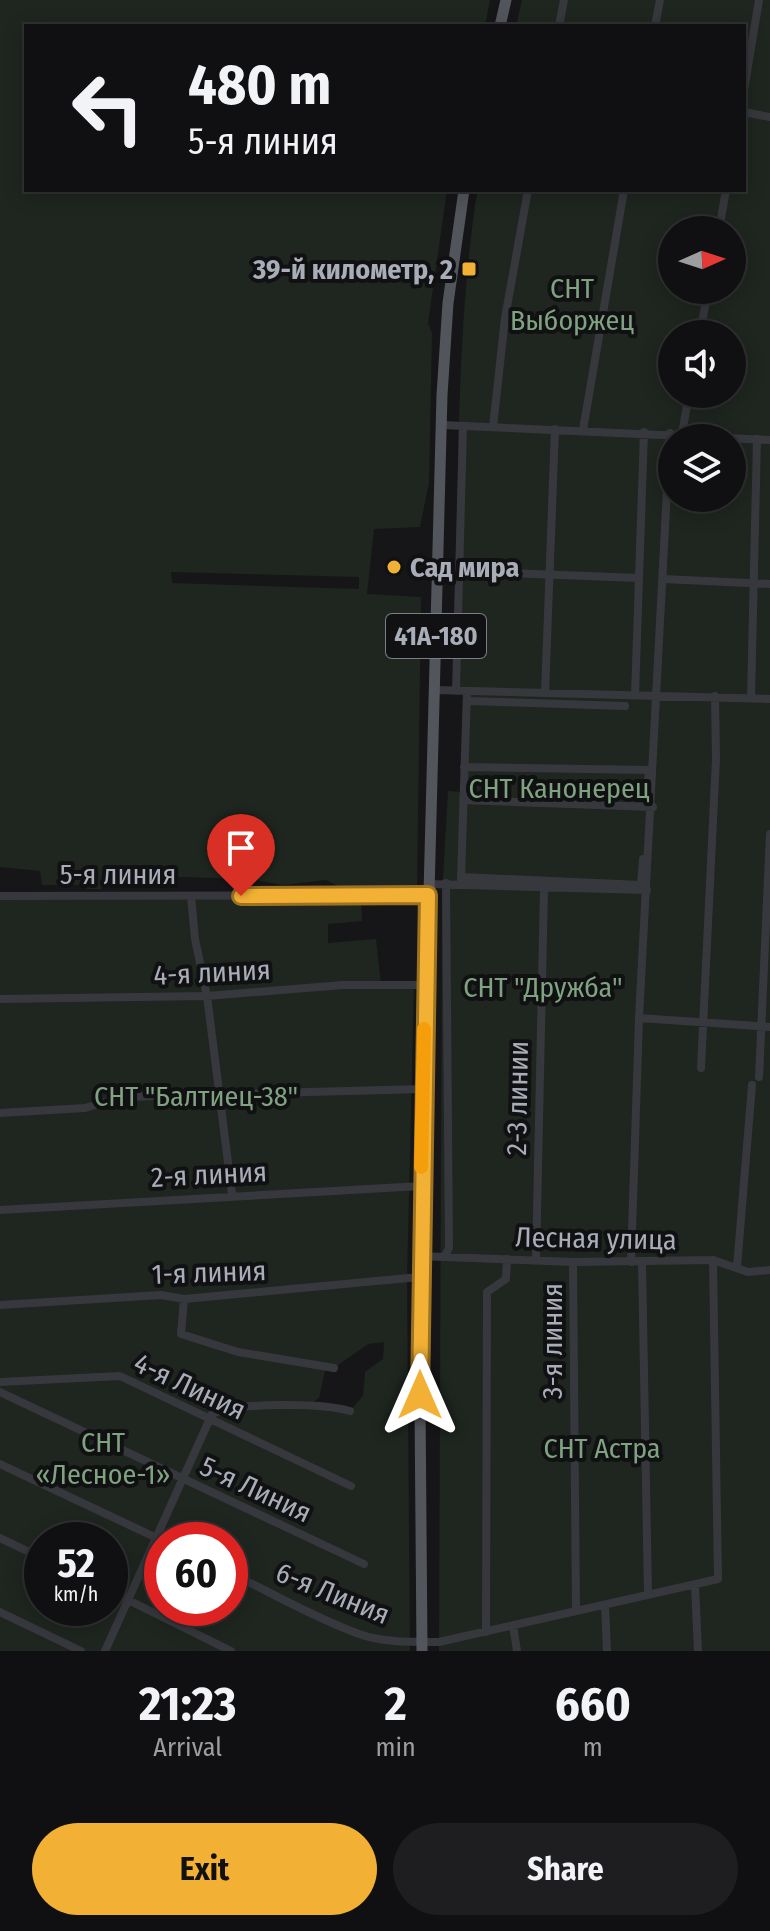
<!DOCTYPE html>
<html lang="en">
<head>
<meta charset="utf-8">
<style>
	:root { --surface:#101012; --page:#1e1e20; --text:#f1f3f6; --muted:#9c9d9f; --line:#303032; --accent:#f2b134 }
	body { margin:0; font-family:"Fira Sans Condensed",sans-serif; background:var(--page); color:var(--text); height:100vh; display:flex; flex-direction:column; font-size:30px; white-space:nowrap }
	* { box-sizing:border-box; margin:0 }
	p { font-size:26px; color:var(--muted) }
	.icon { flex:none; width:44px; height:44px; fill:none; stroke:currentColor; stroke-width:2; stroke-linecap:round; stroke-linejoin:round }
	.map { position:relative; height:1651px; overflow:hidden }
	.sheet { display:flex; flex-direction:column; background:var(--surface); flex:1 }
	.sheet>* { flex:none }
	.banner { position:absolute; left:24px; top:24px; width:722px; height:168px; border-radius:0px; box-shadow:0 4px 20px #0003,0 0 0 2px var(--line); background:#101012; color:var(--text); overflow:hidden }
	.needle { width:52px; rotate:87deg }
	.fabs { position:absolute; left:658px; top:216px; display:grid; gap:16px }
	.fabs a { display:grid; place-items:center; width:88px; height:88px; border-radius:50%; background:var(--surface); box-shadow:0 4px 20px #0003,0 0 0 2px var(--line); font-size:40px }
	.speed { position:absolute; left:24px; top:1522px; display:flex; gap:16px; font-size:40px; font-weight:700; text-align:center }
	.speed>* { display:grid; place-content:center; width:104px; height:104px; border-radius:50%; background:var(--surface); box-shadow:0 4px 20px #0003,0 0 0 2px var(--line); line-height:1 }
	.speed small { font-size:20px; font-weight:400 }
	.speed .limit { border:12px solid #d22; background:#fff; color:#111 }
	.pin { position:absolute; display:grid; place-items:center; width:68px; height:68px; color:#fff; margin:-82px -34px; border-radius:50% 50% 50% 0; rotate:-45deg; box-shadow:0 0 8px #0007 }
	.pin .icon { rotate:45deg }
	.me { position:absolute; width:88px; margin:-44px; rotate:0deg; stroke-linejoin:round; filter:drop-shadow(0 0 6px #0008) }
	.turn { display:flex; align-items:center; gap:28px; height:168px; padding:0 32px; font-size:36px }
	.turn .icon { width:104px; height:104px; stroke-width:2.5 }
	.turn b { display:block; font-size:56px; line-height:68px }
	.eta { display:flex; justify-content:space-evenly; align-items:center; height:136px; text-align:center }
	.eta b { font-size:48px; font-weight:700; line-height:56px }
	.cta { display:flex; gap:16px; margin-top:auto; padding:16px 32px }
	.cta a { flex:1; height:92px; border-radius:48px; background:var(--accent); color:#111; font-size:32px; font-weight:700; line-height:92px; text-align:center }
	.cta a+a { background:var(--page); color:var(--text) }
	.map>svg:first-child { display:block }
	.green { fill:#1e261f; fill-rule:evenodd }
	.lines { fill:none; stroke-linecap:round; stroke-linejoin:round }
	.minor { stroke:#37383d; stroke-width:8 }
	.major { stroke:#53555c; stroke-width:11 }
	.route-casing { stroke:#9d7322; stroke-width:20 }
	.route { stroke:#f2b134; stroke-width:14 }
	.slow { stroke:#f59e0b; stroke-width:14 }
	.poi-dot { fill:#f2b134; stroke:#111113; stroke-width:3 }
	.labels { text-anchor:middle; stroke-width:8; stroke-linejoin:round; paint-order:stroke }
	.shield { fill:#111113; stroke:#7b7e86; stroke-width:2 }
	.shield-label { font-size:26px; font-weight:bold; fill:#a8adb8 }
	.poi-label { font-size:28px; font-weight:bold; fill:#a8adb8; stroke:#111113; text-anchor:end }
	.park-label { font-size:28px; fill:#7fa381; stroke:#111113 }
	.street-label { font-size:28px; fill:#a8adb8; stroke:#111113 }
</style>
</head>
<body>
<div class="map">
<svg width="770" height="1651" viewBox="0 0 770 1651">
	<rect width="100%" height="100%" fill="#161618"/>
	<!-- green -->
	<path class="green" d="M0,0H490L485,26H26V190H447L428,323L432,333L429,483L420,527L374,529L367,594L421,597L417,887L346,890L326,880L283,885L250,879L112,875L101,889H87L85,885H42L40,871L0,867ZM171,572L359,577V589L172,583Z
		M522,0H770V1651H439L442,896L448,791L463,792L467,697L457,691C459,528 453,366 475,205L478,190H744V26H516ZM672,230H732V290H672ZM672,334H732V394H672ZM672,438H732V498H672Z
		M0,896H361L362,921L328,924V943L376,939L381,985H414L407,1281L410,1651H0ZM384,1342L383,1359L365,1372L363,1396L350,1411L313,1402L319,1398L326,1366L334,1368L368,1344ZM42,1540H110V1608H42ZM162,1540H230V1608H162Z"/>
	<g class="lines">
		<!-- minor -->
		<path class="minor" d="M559,26L564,0
			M655,26L660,0
			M744,90L759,0
			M744,112L770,117
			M719,230L726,190
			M700,334L708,290
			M442,425L770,440
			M493,427L505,318L528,190
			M583,430L624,190
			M682,434L689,394
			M459,571L639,578
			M663,579L770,584
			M434,690L770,699
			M456,691L463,426
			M545,693L555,429
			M635,695L644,432
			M751,698L757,439
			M467,701L625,706
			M464,767L649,770L648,781
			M463,800L653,807
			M461,877L641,885L643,859
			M461,879L467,691
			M429,884L647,890
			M0,896L428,895
			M191,896L195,939L207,996L232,1194
			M0,999L207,996L343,985H426
			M639,1018L770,1027
			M701,1068L716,759L715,696
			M759,1077L770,834
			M0,1113L85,1108L122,1097L422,1089
			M0,1210L421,1186
			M419,1256L573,1262L713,1260L748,1272L770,1270
			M445,1256L449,1248L446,883
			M536,1260L544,889
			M573,1262L576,1611
			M631,1262L639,1018L670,433
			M642,1262L648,1595
			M737,1267L752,1085
			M184,1299L181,1334L238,1352L334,1368
			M0,1305L161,1295L184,1299L419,1277
			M0,1382L120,1376L351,1486
			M0,1392L364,1564
			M0,1464L161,1540
			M0,1538L42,1558
			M230,1573C272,1593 315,1618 359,1634C384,1643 413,1642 439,1642L718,1579L713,1260
			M695,1585L698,1651
			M110,1591L231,1651
			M605,1605L607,1651
			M0,1612L81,1651
			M513,1625L517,1651
			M486,1632L487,1292L506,1279L507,1259
			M105,1651L212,1414C238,1402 323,1403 350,1411"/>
		<!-- major -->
		<path class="major" d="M500,26L506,0
			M422,1651L419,1277L442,395L448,303L464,190"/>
	</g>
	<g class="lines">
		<!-- route casing -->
		<g class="route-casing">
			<path id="route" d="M241,896L428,895L420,1395"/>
		</g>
		<!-- route -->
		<use href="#route" class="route"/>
		<!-- slow -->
		<path class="slow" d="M421,1167L424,1029"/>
	</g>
	<!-- markers -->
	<g class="poi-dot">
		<rect x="461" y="261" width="16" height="16" rx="4"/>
		<circle cx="394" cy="567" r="8"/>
	</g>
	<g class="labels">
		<!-- shield labels -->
		<rect class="shield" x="386" y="614" width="100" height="44" rx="6"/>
		<g class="shield-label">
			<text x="436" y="645">41А-180</text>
		</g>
		<!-- poi labels -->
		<g class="poi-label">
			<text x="453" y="279">39-й километр, 2</text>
			<text x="410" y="577" text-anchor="start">Сад мира</text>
		</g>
		<!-- park labels -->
		<g class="park-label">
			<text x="572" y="298">СНТ<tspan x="572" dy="32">Выборжец</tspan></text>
			<text x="559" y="798">СНТ Канонерец</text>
			<text x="543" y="997">СНТ "Дружба"</text>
			<text x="196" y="1106">СНТ "Балтиец-38"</text>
			<text x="103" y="1452">СНТ<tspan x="103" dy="32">«Лесное-1»</tspan></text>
			<text x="602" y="1458">СНТ Астра</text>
		</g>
		<!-- street labels -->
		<g class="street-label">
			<text x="118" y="884">5-я линия</text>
			<text transform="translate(212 972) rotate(-3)" y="10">4-я линия</text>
			<text transform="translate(517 1098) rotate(-89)" y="10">2-3 линии</text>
			<text transform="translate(209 1174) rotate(-3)" y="10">2-я линия</text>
			<text transform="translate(596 1238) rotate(1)" y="10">Лесная улица</text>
			<text transform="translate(209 1272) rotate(-2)" y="10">1-я линия</text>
			<text transform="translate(552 1341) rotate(-90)" y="10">3-я линия</text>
			<text transform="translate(190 1386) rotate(25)" y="10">4-я Линия</text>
			<text transform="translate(256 1489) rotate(25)" y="10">5-я Линия</text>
			<text transform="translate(333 1593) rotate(22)" y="10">6-я Линия</text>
		</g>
	</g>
</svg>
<div class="fabs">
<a><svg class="needle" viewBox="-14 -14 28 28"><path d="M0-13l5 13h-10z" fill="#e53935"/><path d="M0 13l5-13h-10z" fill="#9c9d9f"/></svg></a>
<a><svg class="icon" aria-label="sound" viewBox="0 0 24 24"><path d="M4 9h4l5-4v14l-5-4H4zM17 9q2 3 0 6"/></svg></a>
<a><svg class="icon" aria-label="layers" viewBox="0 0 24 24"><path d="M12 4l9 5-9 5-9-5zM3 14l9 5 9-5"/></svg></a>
</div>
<div class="speed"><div>52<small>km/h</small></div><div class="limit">60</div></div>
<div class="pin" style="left:241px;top:896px;background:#d93025"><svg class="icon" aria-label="arrive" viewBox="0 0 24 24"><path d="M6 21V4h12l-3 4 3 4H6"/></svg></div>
<svg class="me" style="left:420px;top:1395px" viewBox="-20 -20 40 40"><path d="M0-17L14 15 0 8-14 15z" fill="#f2b134" stroke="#fff" stroke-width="4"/></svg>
<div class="banner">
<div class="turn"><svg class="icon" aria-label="left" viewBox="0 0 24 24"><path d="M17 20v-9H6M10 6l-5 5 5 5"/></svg><div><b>480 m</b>5-я линия</div></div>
</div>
</div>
<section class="sheet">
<div class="eta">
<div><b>21:23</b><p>Arrival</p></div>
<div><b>2</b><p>min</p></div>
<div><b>660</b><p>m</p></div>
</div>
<div class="cta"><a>Exit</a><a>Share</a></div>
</section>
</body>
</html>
